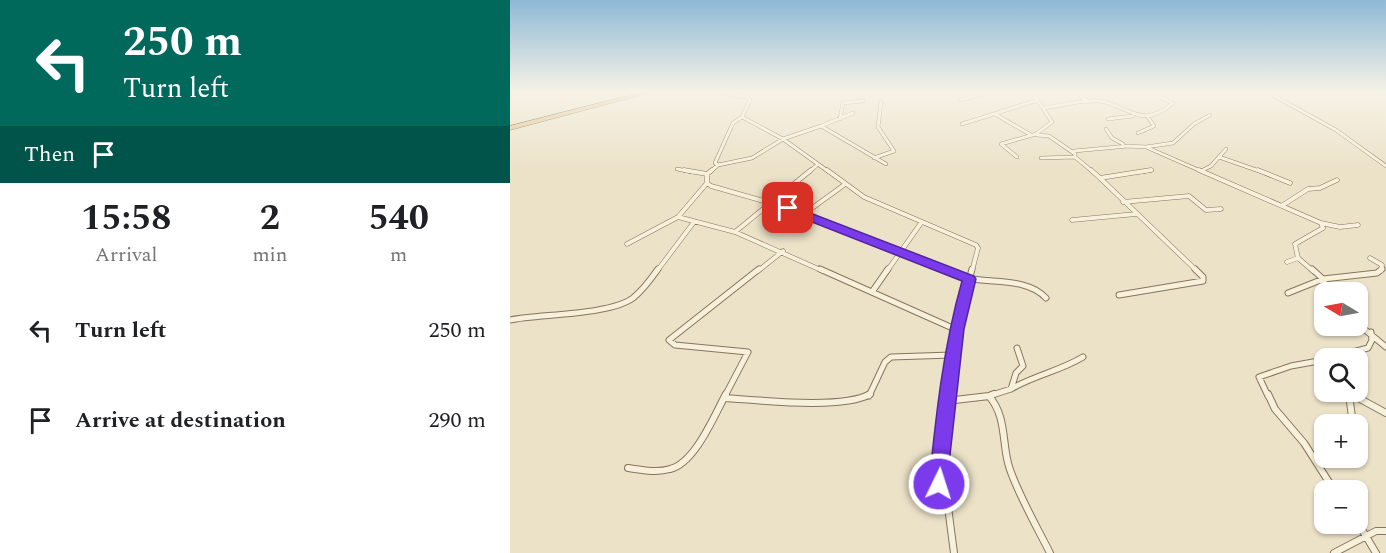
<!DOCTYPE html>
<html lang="en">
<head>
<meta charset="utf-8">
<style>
	:root { --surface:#fff; --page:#f2f2f2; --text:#202124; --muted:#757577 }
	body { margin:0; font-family:Spectral,serif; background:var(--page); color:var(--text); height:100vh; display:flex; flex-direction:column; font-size:22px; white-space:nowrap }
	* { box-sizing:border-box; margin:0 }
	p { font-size:20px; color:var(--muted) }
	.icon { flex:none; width:33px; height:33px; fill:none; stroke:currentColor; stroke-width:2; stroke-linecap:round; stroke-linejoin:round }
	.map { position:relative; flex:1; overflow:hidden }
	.sheet { display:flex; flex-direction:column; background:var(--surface); width:510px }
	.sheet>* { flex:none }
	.hud { background:#00695c; color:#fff; overflow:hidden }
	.needle { width:39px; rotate:280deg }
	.tools { position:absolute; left:804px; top:282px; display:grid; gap:12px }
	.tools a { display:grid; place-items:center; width:54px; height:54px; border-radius:12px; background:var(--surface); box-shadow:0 2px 4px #0004; font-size:30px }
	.pin { position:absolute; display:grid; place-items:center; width:51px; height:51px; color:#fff; margin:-26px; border-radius:12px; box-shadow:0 3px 9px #0006 }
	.me { position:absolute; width:66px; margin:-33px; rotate:4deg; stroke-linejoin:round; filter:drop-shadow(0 0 4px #0008) }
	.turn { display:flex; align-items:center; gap:21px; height:126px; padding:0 24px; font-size:27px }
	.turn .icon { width:78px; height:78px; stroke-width:2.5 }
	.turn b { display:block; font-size:42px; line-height:51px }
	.then { display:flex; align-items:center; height:57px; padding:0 24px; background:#0003; gap:12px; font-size:22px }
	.eta { display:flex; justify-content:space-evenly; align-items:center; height:102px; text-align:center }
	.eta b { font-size:36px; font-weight:700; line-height:42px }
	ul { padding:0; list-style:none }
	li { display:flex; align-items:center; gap:18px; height:90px; padding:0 24px }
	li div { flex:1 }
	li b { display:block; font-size:22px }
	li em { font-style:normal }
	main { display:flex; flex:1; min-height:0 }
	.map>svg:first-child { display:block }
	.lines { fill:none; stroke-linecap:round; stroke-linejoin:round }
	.minor-far3-casing { stroke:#87755e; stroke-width:4 }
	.minor-far2-casing { stroke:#87755e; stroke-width:5 }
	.minor-far1-casing { stroke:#87755e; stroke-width:7 }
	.minor-casing { stroke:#87755e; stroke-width:8 }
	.trunk-casing { stroke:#564332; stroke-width:1 }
	.minor-far3 { stroke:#f7f0db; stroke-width:3 }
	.minor-far2 { stroke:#f7f0db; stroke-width:4 }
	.minor-far1 { stroke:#f7f0db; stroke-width:5 }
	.minor { stroke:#f7f0db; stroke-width:6 }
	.trunk { fill:#e0be81; fill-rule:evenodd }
	.route { fill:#7c3aed; stroke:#51269a; stroke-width:1.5 }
</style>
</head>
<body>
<main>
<section class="sheet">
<div class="hud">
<div class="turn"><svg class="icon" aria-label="left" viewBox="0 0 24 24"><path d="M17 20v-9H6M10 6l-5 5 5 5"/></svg><div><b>250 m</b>Turn left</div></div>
<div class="then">Then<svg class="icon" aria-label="arrive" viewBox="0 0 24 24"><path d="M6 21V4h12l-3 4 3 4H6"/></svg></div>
</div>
<div class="eta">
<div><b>15:58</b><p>Arrival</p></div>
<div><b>2</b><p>min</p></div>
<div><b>540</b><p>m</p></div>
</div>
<ul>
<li><svg class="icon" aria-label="left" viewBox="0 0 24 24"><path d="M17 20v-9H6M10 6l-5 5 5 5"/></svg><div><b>Turn left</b></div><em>250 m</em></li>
<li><svg class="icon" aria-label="arrive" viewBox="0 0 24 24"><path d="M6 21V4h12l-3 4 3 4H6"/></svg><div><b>Arrive at destination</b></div><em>290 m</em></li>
</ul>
</section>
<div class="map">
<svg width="876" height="553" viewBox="0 0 876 553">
	<rect width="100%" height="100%" fill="#ece2c8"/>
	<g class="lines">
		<!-- minor-far3 casing -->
		<g class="minor-far3-casing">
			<path id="minor-far3" d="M208,92L237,97L240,100L232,117L223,123L205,163L208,165
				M565,92L578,102
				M715,92L720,95
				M757,92L826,130L876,166
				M450,100L479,92
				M534,108C551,106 573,99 590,101C619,105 630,131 663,103L650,97
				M485,114L521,135
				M232,117L273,139L311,126L376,164
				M330,119L333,103L353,101
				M598,119L623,116
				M452,124L528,100
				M311,126L343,113
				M596,129L602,138L613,144
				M628,133L644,126L637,116
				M527,135L539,136L565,154V157L531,158
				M636,147L663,143L684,124L700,115
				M564,151L618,146L636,147L693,172
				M507,157L491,144L526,134L542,122L522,92
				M565,157L583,172
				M709,157L752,172
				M364,158L384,151L368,127L371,102
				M167,169L183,172
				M691,171L701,166L716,149
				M200,172L208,165L242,158L273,139L319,172
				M299,172L306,166
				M631,172L642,170"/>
		</g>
		<!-- minor-far2 casing -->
		<g class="minor-far2-casing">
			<path id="minor-far2" d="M174,170L197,174L202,170
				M317,170L354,197L466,245L468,248L462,271
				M581,170L590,178L641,170
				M689,170L811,223L813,228L785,244L788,258L803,271
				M748,170L780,183
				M197,174V183L201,186L278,208L439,271
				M590,178L687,271
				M613,202L679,196L696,210L711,209
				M773,205L798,189L810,188L827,180
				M294,214L334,185
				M168,217L225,232L313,271
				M562,220L626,214
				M811,223L830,227L848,225
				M225,232L301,170
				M117,244L168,217L197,183
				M860,258L872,265L871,271
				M777,262L788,258
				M147,271L184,222
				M248,271L273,251
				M377,271L411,223"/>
		</g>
		<!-- minor-far1 casing -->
		<g class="minor-far1-casing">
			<path id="minor-far1" d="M310,269L447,330L437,396
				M435,269C444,273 453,278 463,279C487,283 519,279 536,298
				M802,269L813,279L819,292
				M362,292L378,269
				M778,293L813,279L867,273L872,269
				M609,295L693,281V277L685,269
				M0,320C31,314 100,315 123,298C133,290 141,279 148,269
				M848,324L876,347
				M446,329L462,269
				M819,358L858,348L862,340L861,332
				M501,389C525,375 550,371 573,357
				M836,392L844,396
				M215,396L238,352L165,345L159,340L249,269
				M359,396L375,362L381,357L442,355
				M479,396L501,389L506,373L513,366L507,348
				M758,396L749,377L781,366L814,360"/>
		</g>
		<!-- minor casing -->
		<g class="minor-casing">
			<path id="minor" d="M437,394L429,485L438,507L444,553
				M484,394L479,396C496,416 492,439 498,463C504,487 528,529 540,553
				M758,394L765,409L794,443L824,490
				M841,394L876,413
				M839,395L843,424
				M215,398C248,400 333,410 360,394
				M436,401L479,396
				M118,468C132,470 147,473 160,469C185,463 204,416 216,394
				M848,523L866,553
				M824,553L866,531H876"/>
		</g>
		<!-- trunk casing -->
		<g class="trunk-casing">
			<path id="trunk" d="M133,92H142L0,130V126Z"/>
		</g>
		<!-- minor-far3 -->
		<use href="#minor-far3" class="minor-far3"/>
		<!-- minor-far2 -->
		<use href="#minor-far2" class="minor-far2"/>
		<!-- minor-far1 -->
		<use href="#minor-far1" class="minor-far1"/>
		<!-- minor -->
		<use href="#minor" class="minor"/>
		<!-- trunk -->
		<use href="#trunk" class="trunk"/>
	</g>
	<!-- sky -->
	<linearGradient id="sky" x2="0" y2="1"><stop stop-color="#8fb9d6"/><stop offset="0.54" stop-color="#f6f2e6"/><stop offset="1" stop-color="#f6f2e6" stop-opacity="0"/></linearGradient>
	<rect width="876" height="170" fill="url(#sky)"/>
	<!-- route -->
	<path class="route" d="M274,206H282L464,276L466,279L454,329L436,491L429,494L422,491L419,484C426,415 433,348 452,281L274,211Z"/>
</svg>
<div class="tools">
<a><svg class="needle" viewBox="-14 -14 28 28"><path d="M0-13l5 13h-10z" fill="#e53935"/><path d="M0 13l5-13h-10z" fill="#757577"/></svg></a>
<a><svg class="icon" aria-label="search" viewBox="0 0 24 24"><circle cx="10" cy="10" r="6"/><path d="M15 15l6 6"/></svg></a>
<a>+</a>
<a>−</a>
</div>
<div class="pin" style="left:278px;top:208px;background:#d93025"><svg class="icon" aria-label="arrive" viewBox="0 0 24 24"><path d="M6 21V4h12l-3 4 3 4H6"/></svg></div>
<svg class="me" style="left:429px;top:484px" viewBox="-20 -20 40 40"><circle r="17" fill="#7c3aed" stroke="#fff" stroke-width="3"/><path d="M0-11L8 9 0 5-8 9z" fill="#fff"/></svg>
</div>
</main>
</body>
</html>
